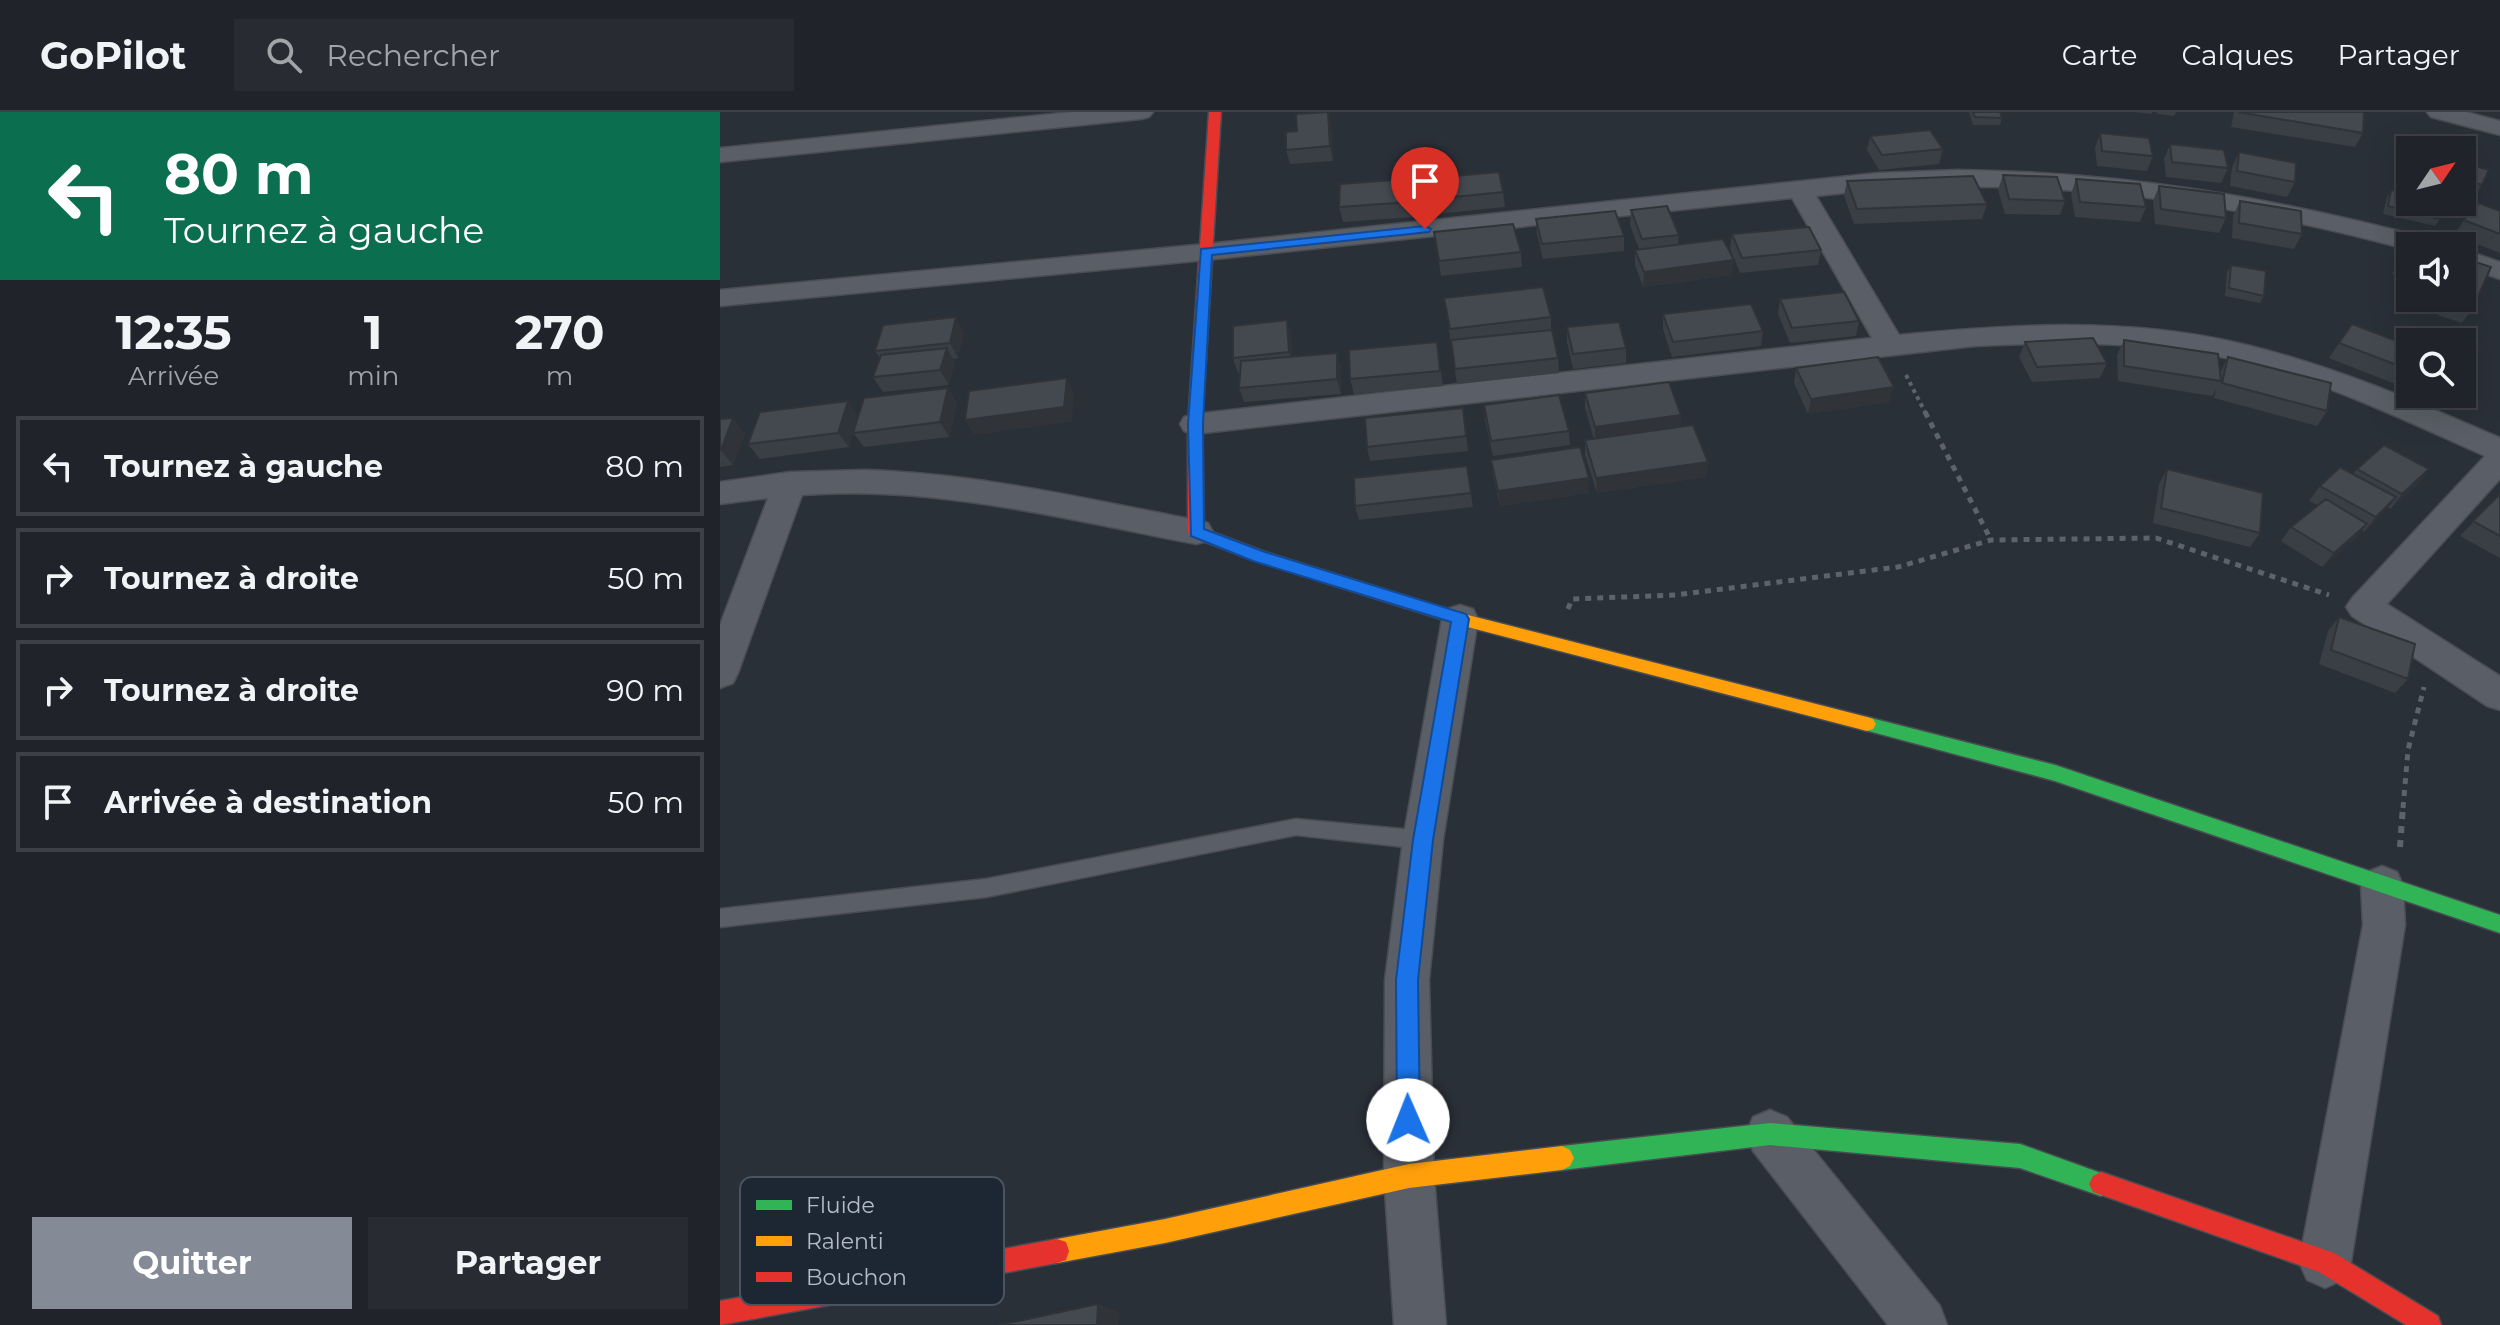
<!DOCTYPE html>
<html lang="fr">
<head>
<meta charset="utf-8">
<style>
	:root { --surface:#20242a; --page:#282c32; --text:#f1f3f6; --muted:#a2a4a8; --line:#3d4147; --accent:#848b96 }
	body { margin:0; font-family:Montserrat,sans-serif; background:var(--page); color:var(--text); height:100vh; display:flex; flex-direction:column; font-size:30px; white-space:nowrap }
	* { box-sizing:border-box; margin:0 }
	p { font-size:26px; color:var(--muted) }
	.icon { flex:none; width:44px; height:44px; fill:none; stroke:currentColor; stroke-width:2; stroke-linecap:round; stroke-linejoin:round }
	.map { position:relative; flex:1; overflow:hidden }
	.drawer { display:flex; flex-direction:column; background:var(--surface); width:720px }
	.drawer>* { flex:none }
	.top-card { background:#0b6e4f; color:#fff; overflow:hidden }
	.needle { width:52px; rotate:55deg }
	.fabs { position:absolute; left:1676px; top:24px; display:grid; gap:16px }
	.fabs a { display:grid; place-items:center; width:80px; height:80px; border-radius:0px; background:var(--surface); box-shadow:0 8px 32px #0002,0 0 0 2px var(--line); font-size:40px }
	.pin { position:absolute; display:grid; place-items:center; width:68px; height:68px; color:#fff; margin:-82px -34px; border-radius:50% 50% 50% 0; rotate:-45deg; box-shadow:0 0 8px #0007 }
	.pin .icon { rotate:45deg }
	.me { position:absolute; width:88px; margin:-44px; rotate:359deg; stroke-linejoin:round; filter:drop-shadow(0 0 6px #0008) }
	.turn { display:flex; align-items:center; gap:28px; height:168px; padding:0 32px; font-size:36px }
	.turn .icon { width:104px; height:104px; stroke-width:2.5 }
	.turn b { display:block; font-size:56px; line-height:68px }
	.eta { display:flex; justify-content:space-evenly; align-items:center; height:136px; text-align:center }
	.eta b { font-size:48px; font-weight:700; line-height:56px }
	.button { display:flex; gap:16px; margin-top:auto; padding:16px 32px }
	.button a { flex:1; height:92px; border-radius:0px; background:var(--accent); color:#fff; font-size:32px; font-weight:700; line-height:92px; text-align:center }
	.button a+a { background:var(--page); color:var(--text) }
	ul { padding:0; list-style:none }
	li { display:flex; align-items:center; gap:24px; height:100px; margin:0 16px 12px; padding:0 16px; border:4px solid var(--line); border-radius:0px }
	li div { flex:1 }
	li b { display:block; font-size:30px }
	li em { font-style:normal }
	header { display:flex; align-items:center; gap:48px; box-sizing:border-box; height:112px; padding:0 40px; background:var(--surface); border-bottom:2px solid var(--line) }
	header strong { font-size:38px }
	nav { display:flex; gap:44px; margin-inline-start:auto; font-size:28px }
	.search { width:560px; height:72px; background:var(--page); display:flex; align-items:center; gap:20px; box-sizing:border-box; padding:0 28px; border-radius:0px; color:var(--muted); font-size:30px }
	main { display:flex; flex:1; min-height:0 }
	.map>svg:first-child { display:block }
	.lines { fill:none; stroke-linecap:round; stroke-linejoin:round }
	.lane-casing { stroke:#484c53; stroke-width:3 }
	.street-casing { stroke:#484c53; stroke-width:3 }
	.fast-casing { stroke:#484c53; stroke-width:3 }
	.slow-casing { stroke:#484c53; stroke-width:3 }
	.jam-casing { stroke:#484c53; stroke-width:3 }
	.path-far2 { stroke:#5d636a; stroke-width:4; stroke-dasharray:4 4; stroke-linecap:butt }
	.path-far1 { stroke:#5d636a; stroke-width:5; stroke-dasharray:6 6; stroke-linecap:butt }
	.path { stroke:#5d636a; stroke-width:6; stroke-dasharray:7 7; stroke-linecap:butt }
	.lane { fill:#5a5e66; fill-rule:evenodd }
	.street { fill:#5a5e66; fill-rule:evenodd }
	.fast { fill:#30b455; fill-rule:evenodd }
	.slow { fill:#ff9f0a; fill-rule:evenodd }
	.jam { fill:#e5322d; fill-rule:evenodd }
	.wall { fill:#3a3f45 }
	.shaded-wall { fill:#303338 }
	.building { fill:#444950; stroke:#303338; stroke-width:2 }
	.route { fill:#1a73e8; stroke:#114b97; stroke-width:2 }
	.key { fill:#1d2633; stroke:#4a5360; stroke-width:2 }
	.key-label { font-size:22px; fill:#b4bcc9 }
</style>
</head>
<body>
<header>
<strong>GoPilot</strong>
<div class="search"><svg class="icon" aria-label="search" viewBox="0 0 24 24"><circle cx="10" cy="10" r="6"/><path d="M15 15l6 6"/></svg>Rechercher</div>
<nav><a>Carte</a><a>Calques</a><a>Partager</a></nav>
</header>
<main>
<section class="drawer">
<div class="top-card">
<div class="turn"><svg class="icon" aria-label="left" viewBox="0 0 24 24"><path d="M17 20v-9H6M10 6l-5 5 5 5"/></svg><div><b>80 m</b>Tournez à gauche</div></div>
</div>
<div class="eta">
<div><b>12:35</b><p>Arrivée</p></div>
<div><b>1</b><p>min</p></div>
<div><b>270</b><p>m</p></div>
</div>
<ul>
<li><svg class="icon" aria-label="left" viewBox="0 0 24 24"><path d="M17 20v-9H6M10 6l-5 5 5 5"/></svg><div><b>Tournez à gauche</b></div><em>80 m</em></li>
<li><svg class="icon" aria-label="right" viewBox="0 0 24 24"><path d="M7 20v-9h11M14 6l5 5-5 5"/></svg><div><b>Tournez à droite</b></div><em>50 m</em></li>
<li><svg class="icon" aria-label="right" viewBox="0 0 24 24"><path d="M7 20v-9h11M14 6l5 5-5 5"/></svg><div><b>Tournez à droite</b></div><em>90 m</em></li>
<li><svg class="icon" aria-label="arrive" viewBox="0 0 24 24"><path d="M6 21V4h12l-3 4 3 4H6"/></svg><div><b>Arrivée à destination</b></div><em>50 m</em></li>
</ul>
<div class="button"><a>Quitter</a><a>Partager</a></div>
</section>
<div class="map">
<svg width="1780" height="1213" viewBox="0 0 1780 1213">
	<rect width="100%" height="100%" fill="#2a3038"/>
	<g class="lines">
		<!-- lane casing -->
		<g class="lane-casing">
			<path id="lane" d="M576,707L703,719L710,722L713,728L710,734L703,737L576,723L266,785L0,815V797L266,767Z"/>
		</g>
		<!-- street casing -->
		<g class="street-casing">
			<path id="street" d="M352,0H433L429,5L421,7L0,50V36Z
				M1707,0H1746L1780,9V23L1711,5Z
				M1237,58C1405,60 1552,85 1714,128L1718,134H1690V138C1494,85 1298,60 1096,84L1179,223C1291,212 1407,205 1518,231C1609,252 1695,289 1780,326V367L1667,492L1780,564V598L1767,594L1632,504L1626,495L1632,486L1765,344C1684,308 1602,268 1515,248C1430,229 1342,230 1255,234L475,322L464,319L460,312L464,305L475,302L1152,226L1072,86L486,148L0,194V178L486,132L1158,61Z
				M1742,137L1780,150V167L1742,154Z
				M144,358C257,361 366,387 476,408L488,411L493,420L488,429L476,432C345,407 216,373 82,383L18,561L13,571L0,576V513L48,386L0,392V370L70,360Z
				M740,493L753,497L758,507L723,728L709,868L714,1064L726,1213H674L664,1064L665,868L683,728L722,507L727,497Z
				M1662,754L1677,760L1683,773L1685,813L1631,1150L1623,1168L1605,1176L1587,1168L1579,1150L1643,813L1641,773L1647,760Z
				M1050,998L1067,1005L1220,1194L1227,1213H1168L1033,1039L1026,1022L1033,1005Z"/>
		</g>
		<!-- fast casing -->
		<g class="fast-casing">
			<path id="fast" d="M1147,605L1335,653L1780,803V821L1335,669L1141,617L1138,612L1141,607Z
				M1050,1011L1300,1032L1389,1064L1393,1072L1389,1080L1381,1084L1300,1056L1050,1033L842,1058L834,1054L830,1046L834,1038L842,1034Z"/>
		</g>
		<!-- slow casing -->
		<g class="slow-casing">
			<path id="slow" d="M686,484L740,501L1147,605L1153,607L1156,612L1153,617L1147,619L740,513L680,494L678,490L680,486Z
				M842,1034L850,1038L854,1046L850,1054L842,1058L689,1076L445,1131L337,1151L328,1148L325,1139L328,1130L337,1127L445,1107L689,1052Z"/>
		</g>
		<!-- jam casing -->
		<g class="jam-casing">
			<path id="jam" d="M489,0H501L482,312L484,417L545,440L692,486L694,490L692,494L686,496L533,448L470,424L468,420V312Z
				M1381,1060L1614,1141L1718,1204L1721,1213H1686L1599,1160L1373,1080L1369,1072L1373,1064Z
				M337,1127L346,1130L349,1139L346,1148L337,1151L0,1213V1189Z"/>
		</g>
		<!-- path-far2 -->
		<path class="path-far2" d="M1186,263L1206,302"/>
		<!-- path-far1 -->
		<path class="path-far1" d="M1205,300L1271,428
			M848,497L852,487L956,483L1178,455L1271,428L1436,426L1609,483
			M1683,696L1688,638L1704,575"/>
		<!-- path -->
		<path class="path" d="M1680,735L1683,694"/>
		<!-- lane -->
		<use href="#lane" class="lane"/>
		<!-- street -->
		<use href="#street" class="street"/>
		<!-- fast -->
		<use href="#fast" class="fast"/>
		<!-- slow -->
		<use href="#slow" class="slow"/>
		<!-- jam -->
		<use href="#jam" class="jam"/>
	</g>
	<!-- wall -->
	<path class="wall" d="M608,0L611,14L613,49L570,52L566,38L577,19Z
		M1249,0H1280L1282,6L1280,13H1253Z
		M1414,0H1432V2Z
		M1437,0H1456L1454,4L1437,2Z
		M1514,0H1644L1643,21L1635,35L1511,15Z
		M1380,21L1433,44L1427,59L1377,54L1375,36Z
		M1150,24L1223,37L1219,52L1159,58L1147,38Z
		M1450,32L1508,56L1501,71L1446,65L1444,47Z
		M1519,40L1575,70L1567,85L1510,74L1512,55Z
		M1742,50L1762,73L1752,88L1742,85Z
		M1283,63L1345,89L1340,103L1285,102L1278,78Z
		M711,66L783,80L785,95L716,102Z
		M1356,67L1426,95L1420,110L1355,105L1351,82Z
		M1127,69L1267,92L1262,107L1134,112L1124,84Z
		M1439,74L1506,106L1499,121L1435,112L1433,89Z
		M1671,78L1720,107L1715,114L1663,102L1667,85Z
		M691,81L692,105L623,110L619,95Z
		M1520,89L1582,122L1574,137L1512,126L1513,104Z
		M911,98L959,123L958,132L1012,163L923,175L915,153V138L919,137L910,113Z
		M1780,99V141L1734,123L1744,108Z
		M816,107L904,124V139L823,147L817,122Z
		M714,120L801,140L802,155L721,164Z
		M1012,122L1101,138L1098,153L1020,161L1010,137Z
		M1686,137L1690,138V168L1672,162Z
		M1511,153L1544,184L1540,191L1505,184L1507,160Z
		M724,186L831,205V218L838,246L839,261L737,272Z
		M1725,186H1742L1753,196L1742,211L1717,203Z
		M1060,187L1139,209L1136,224L1070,231L1058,202Z
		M943,202L1043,219L1041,234L952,245L943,217Z
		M567,208L571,223L572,245L617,241L621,256V282L524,290L519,276L520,261H518L513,246Z
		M1632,212L1690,234V274L1688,277L1609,246Z
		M847,215L906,236V251L853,257L847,230Z
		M244,220L238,246L233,247L235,251L229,273L163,280L153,265L160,246L155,239Z
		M1404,228L1500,261L1508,245L1607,299L1597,314L1494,286L1496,278L1492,284L1398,269L1397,243Z
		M717,230L723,274L634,282L630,267Z
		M1305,230L1387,251L1380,266L1312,270L1299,245Z
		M1076,256L1170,290L1088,302L1074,271Z
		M228,276L237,291L229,325L144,335L133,321Z
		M865,281L961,303L960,314L988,350L986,365L877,381L865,343V328L874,327L865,296Z
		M128,289L138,304L129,335L40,347L28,332Z
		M764,293L849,319L850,333L773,344L765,308Z
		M743,296L748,339L650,349L647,335Z
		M0,307L25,321L13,353L0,355Z
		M771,348L869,366V381L780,394L773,363Z
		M747,354L753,395L639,408L635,394Z
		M1447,357L1540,421L1530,435L1433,411L1439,372Z
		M1637,357H1709L1698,372L1670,397L1668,395L1644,420L1642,418L1636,426L1602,455L1561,429L1571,415L1598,393L1589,389L1600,374L1633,362Z
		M1780,382V446L1740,424Z
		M1619,505L1688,567L1675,581L1599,552L1608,519Z"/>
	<!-- shaded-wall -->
	<path class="shaded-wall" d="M608,0L611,14L613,49L610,34Z
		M688,67L691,81L692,105L690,90Z
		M1014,148L1012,163L923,175L924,160Z
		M236,205L244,220L238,246L230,231Z
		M567,208L571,223L573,255L569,240Z
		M227,236L235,251L229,273L220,258Z
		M617,241L621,256V282L617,267Z
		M347,266L354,281L352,310L254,323L245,308Z
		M1174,275L1170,290L1088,302L1091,287Z
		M228,276L237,291L229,325L220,310Z
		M128,289L138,304L129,335L118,321Z
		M961,303L960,318L875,330V315Z
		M13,306L25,321L13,353L1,338Z
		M988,350L986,365L877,381L876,366Z
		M1709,357L1698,372L1670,397L1682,382Z
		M869,366V381L780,394L778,379Z
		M1676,385L1664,400L1644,420L1656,405Z
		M1647,412L1636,426L1602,455L1614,441Z
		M378,1192L400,1200L399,1213H377Z"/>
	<!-- building -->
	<path class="building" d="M608,0L610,34L566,38V20L577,19L576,2Z
		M1253,0H1280L1282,6L1255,5Z
		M1518,0H1644L1643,21Z
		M1210,18L1223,37L1162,43L1150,24Z
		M1380,21L1429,26L1433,44L1382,39Z
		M1450,32L1504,38L1508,56L1452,50Z
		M1519,40L1576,51L1575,70L1517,59Z
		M1742,50L1769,58L1762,73L1742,67Z
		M779,60L783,80L714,87L711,66Z
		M1283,63L1337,65L1345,89L1289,87Z
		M1253,64L1267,92L1137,97L1127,69Z
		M688,67L690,90L619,95L620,72Z
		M1356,67L1420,72L1426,95L1360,90Z
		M1439,74L1504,82L1506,106L1441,97Z
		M1671,78L1690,82V90H1723L1720,107L1668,94Z
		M1520,89L1581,99L1582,122L1519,111Z
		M1759,91L1780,99V122L1744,108Z
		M947,94L959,123L922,127L911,98Z
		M895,99L904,124L822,132L816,107Z
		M793,112L801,140L719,149L714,120Z
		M1089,115L1101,138L1022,146L1012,122Z
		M1003,127L1014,148L924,160L915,138Z
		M1686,137L1690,138V159L1677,154Z
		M1746,147L1771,155L1753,196L1727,188L1728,186H1742V156Z
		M1511,153L1546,159L1544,184L1509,176Z
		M823,175L831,205L730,217L724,186Z
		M1124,180L1139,209L1072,216L1060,187Z
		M1031,192L1043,219L953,230L943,202Z
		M236,205L230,231L155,239L163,213Z
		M567,208L569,240L513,246V214Z
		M899,210L906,236L853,242L847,215Z
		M1632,212L1690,234V258L1619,231Z
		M832,218L838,246L735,257L731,228Z
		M1373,226L1387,251L1317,255L1305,230Z
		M1404,228L1498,242L1501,269L1404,254Z
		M717,230L720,259L630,267L629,238Z
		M227,236L220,258L153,265L161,243Z
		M617,241V267L519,276L521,249Z
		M1158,245L1174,275L1091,287L1076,256Z
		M1508,245L1611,271L1607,299L1502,271Z
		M347,266L344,295L245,308L249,279Z
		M949,270L961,303L875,315L865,281Z
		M228,276L220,310L133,321L144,286Z
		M839,283L849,319L771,329L764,293Z
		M128,289L118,321L28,332L40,300Z
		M743,296L746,324L647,335L645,306Z
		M13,306L1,338H0V307Z
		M973,313L988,350L876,366L865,328Z
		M1664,333L1709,357L1682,382L1637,357Z
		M860,335L869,366L778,379L771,348Z
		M747,354L751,381L635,394L634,366Z
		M1620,355L1676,385L1656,405L1600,374Z
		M1447,357L1543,381L1540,421L1441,396Z
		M1780,382V424L1753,409Z
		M1606,387L1647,412L1614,441L1571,415Z
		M1619,505L1695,532L1688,567L1611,538Z
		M378,1192L377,1213H279Z"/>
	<!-- route -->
	<path class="route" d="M705,114L711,117L709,120L492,143L483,312L484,417L545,440L746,502L749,507L713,728L698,868L700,1008L696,1016L688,1019L680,1016L677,1008L676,868L693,728L731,510L533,449L471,424L468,312L481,137Z"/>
	<!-- legend -->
	<rect x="20" y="1065" width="264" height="128" rx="12" class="key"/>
	<rect x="36" y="1088" width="36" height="10" fill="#30b455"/>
	<rect x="36" y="1124" width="36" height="10" fill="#ff9f0a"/>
	<rect x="36" y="1160" width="36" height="10" fill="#e5322d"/>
	<g class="key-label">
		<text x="86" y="1101">Fluide</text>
		<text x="86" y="1137">Ralenti</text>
		<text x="86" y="1173">Bouchon</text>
	</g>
</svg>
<div class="fabs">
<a><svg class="needle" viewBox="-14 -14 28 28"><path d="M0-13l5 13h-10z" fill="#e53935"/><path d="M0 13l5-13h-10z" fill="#a2a4a8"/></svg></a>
<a><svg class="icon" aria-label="sound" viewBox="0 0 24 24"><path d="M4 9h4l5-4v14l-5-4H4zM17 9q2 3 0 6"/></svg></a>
<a><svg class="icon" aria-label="search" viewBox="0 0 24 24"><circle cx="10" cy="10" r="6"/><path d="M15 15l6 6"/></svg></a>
</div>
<div class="pin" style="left:705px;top:117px;background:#d93025"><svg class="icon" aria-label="arrive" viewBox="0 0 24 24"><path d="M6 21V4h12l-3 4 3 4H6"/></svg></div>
<svg class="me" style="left:688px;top:1008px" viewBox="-20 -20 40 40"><circle r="19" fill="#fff"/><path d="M0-13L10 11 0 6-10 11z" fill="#1a73e8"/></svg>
</div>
</main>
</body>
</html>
